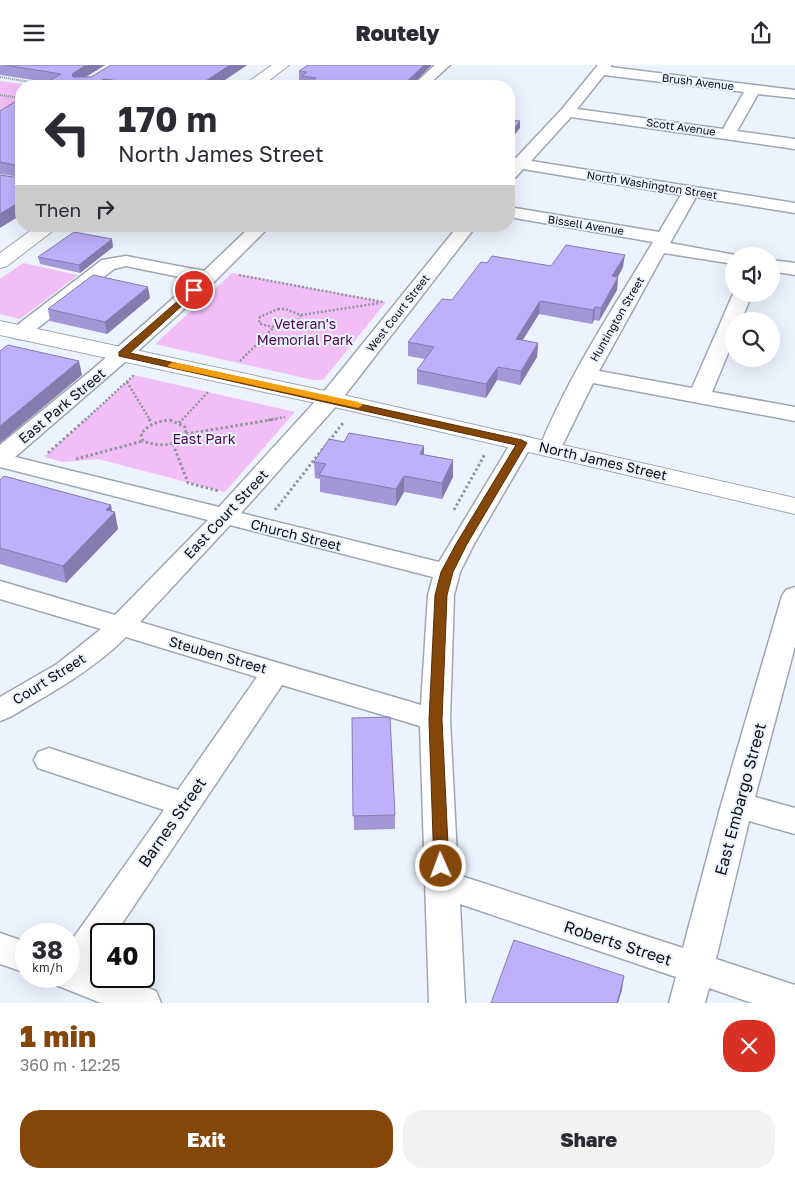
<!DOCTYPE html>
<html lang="en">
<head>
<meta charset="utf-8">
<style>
	:root { --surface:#fff; --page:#f2f2f3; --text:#2b2b33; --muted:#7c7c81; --accent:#854609 }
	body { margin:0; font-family:"Golos Text",sans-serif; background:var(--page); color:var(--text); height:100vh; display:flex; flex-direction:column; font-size:19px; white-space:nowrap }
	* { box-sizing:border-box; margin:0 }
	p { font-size:16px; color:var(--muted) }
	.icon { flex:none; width:28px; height:28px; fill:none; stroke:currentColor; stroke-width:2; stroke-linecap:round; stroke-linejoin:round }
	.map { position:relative; height:938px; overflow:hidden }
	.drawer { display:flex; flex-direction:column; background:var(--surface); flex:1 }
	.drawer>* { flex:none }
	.banner { position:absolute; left:15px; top:15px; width:500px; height:152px; border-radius:20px; box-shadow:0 5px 20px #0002; background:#fff; color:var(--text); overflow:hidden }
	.controls { position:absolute; left:725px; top:182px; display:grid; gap:10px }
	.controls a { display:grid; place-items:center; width:55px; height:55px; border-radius:50%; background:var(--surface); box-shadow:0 5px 20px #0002; font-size:25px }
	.speed { position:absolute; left:15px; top:858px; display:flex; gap:10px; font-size:25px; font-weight:700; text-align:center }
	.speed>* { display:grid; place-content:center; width:65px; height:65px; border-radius:50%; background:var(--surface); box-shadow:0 5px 20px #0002; line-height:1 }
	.speed small { font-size:12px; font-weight:400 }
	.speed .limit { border:2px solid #111; border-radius:8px; background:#fff; color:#111 }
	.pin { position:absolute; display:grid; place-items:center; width:42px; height:42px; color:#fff; margin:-21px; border:2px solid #fff; border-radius:50%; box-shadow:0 1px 5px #0007 }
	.me { position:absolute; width:55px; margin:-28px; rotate:358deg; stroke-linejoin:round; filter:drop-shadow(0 0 4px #0008) }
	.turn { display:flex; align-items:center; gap:18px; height:105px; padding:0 20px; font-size:22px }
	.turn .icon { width:65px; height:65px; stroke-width:2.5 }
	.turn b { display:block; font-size:35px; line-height:42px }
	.then { display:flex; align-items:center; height:48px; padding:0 20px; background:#0003; gap:10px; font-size:19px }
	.round { display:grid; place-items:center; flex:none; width:52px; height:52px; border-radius:20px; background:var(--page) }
	.head { display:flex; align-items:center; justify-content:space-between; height:85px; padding:0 20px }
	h1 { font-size:30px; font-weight:800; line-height:38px; color:var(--accent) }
	.action { display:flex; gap:10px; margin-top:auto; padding:10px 20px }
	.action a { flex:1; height:58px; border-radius:20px; background:var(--accent); color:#fff; font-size:20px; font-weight:800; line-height:58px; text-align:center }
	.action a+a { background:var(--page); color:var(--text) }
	header { display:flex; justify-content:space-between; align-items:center; height:65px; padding:0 20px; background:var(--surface); font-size:22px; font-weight:800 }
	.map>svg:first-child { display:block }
	.green { fill:#f1bef6 }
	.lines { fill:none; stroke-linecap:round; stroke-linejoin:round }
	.minor-casing { stroke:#9fa6b3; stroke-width:3 }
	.major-casing { stroke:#9fa6b3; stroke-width:2 }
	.path-far2 { stroke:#92969f; stroke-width:2; stroke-dasharray:1 1; stroke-linecap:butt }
	.path-far1 { stroke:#92969f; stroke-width:2.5; stroke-dasharray:2 2; stroke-linecap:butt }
	.path { stroke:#92969f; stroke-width:3; stroke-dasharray:2.5 2.5; stroke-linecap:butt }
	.minor { fill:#fff; fill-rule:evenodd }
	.major { fill:#fff; fill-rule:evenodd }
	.wall { fill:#a397d7 }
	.shaded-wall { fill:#857baf }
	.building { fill:#beb0fa; stroke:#857baf }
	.route { fill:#854609; stroke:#562e06 }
	.slow { fill:#f59e0b }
	.labels { text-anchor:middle; stroke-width:4; stroke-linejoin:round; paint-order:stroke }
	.far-street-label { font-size:11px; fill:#0b0e12; stroke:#edf3fe }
	.park-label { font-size:14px; fill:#490950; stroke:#edf3fe }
	.street-label { font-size:14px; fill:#0b0e12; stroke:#edf3fe }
	.near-street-label { font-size:16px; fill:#0b0e12; stroke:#edf3fe }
</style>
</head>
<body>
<header><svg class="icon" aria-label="menu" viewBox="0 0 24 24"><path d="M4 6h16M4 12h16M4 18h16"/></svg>Routely<svg class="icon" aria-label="share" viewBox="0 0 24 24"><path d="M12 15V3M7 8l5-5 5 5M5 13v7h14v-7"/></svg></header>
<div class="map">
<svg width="795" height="938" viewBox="0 0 795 938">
	<rect width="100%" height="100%" fill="#edf3fe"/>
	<!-- green -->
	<path class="green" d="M0,16L33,21H21V34L0,46Z
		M23,198L78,210L20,254L0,249V214Z
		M232,208L386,237L323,315H313L155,279Z
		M134,310L295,347L225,427L98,394L63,397L44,392Z"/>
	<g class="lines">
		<!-- minor casing -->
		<g class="minor-casing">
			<path id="minor" d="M435,0H450L427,21H412Z
				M598,0H612L610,2L795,25V33L758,29L737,66L795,74V84L571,52L531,96L795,138V148L696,132L670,178L741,191H734V199L664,188L599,306L692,323L733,229H752L741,256H734V274L712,327L795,342V356L593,318L558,389L550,391L542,389L539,384C568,311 613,244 653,177L509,152V142L659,167L681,130L523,104L516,112L509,114V92L516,93L562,44ZM604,10L744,27L723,64L577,44Z
				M251,161H270L215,216L140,284L15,392L219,442L322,329L458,161H476L338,339L241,448L439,497L514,373L522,371L530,373L533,378L474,479L460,507L454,530L450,655L458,810L683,883L721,740L782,531L786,525L795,522V581L755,732L795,743V769L749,756L716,894L795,920V938H752L709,923L705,938H669L676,912L460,839L465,938H429L420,661L282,620L115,869H101V890L93,902L101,905V911H117L156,926L161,938H101L56,920L52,911H69V879L164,745L38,703L34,695L38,687L49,683L178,725L257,612L126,572C92,606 51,628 10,652L0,656V632L57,599L101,564L0,534V516L115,550L208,455L0,402V380L93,304L194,215L126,201L114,204L26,272L19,274L12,272L9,268L12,264L102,195L126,191L204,206ZM230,460L433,512L428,530L421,640L140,557Z
				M771,195L795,198V210L771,206Z
				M0,868L26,877V908L0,899Z"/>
		</g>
		<!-- major casing -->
		<g class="major-casing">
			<path id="major" d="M272,0H289L262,21H244L247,18Z
				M37,161H59L7,201L0,203V188Z
				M0,256L330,327L795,433V449L330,341L0,270Z"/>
		</g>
		<!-- path-far2 -->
		<path class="path-far2" d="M0,12L55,21
			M0,30L21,33"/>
		<!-- path-far1 -->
		<path class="path-far1" d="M239,210L383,237
			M278,244H285L301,250L299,255C286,263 273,264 259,258L260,252Z
			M301,250L380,238
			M240,296L273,263
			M127,317L150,355
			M85,355L134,310
			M182,355L208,327
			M268,355L285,352"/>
		<!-- path -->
		<path class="path" d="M149,354L152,358
			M170,355L185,362L186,369C174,382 159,382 143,376L141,369C149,359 158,356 170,355Z
			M179,358L183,354
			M186,369L276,354
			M329,376L343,358
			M173,379L188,418L219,426
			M48,388L86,354
			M76,394L143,376
			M275,445L325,381
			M454,445L485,389"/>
		<!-- minor -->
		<use href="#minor" class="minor"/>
		<!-- major -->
		<use href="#major" class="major"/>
	</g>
	<!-- wall -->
	<path class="wall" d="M0,0H105L86,12L247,0L216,21H41L47,17L0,10Z
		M299,6L411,21L307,20L302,19V15H299Z
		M21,33V150L20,112L0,109V46Z
		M113,182L80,208L40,199L38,192Z
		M487,198L551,201L623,202L618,212L617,225L599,256L594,255L592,259L539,249L523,275L538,278L537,292L520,320L497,315L486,333L417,319V305L425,294L408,291V277L452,235Z
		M150,233L107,269L50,256L48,244Z
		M424,390L453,395V412L442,434L404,427L396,441L320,427V414L315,413L314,397Z
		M0,415L111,440L112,446L118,464L66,518L0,499Z
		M352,653L395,750V764L354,765Z"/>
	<!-- shaded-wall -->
	<path class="shaded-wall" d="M86,0H105L74,19L72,9Z
		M230,0H247L216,21H198Z
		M424,0H432L411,21H402Z
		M104,14L105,21H92Z
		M520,56V63L509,77V70Z
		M21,136V150L0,163V149Z
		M112,174L113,182L80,208L79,200Z
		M625,190L623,202L611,224L612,211Z
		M618,212L617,225L599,256L601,243Z
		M148,222L150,233L107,269L105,257Z
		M540,236L539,249L515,287L516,274Z
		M595,242L594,255L592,259L593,245Z
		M538,278L537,292L520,320L521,306Z
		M79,296L82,310L0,378V361Z
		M498,302L497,315L486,333V319Z
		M424,381V397L420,389Z
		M453,395V412L442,434V418Z
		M404,411V427L396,441V424Z
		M111,440L112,450L115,447L118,464L66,518L63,501L106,445Z
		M624,911L622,925L618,938H617Z"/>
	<!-- building -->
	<path class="building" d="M5,0H86L72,9L73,12H91L111,0H230L198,21H157L104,14L92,21H41L61,9Z
		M308,0H424L402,21H306L316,13L302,11L307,7L299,6Z
		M21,33V66L16,69L21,70V136L0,149V110L20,113V101L0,97V46Z
		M509,55L520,56L509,70Z
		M74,167L112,174L79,200L38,192Z
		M566,180L625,190L612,211L618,212L601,243L595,242L593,245L540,236L516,274L538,278L521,306L498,302L486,319L417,305L434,282L408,277L442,234L452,235L481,197L487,198L492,191L551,201Z
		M93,210L148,222L105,257L48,244Z
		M8,280L79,296L0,361V286Z
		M349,368L424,381L420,389L453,395L442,418L404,411L396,424L319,410L326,399L314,397L329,374L344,377Z
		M4,411L111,440L106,445L115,447L63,501L0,483V415Z
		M390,652L395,750L353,751L352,653Z
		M514,875L624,911L617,938H491Z"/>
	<!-- route -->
	<path class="route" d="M194,222L199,225L197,227L130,288L522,375L527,378L467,479L453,507L447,530L442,655L449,801L447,805L441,807L436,805L434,801L429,655L435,530L441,507L456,479L516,380L119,291V287Z"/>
	<!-- slow -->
	<path class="slow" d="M173,297L358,337L363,340L358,343L169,302L168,300Z"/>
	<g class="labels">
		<!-- far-street labels -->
		<g class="far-street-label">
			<text transform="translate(698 17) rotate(7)" y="4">Brush Avenue</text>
			<text transform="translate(681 62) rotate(8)" y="4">Scott Avenue</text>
			<text transform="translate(652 120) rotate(9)" y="4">North Washington Street</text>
			<text transform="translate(586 160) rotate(9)" y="4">Bissell Avenue</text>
			<text transform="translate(398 248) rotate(-52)" y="4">West Court Street</text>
			<text transform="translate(617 254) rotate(-60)" y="4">Huntington Street</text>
		</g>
		<!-- park labels -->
		<g class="park-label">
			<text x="305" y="264">Veteran's<tspan x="305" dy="16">Memorial Park</tspan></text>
			<text x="204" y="379">East Park</text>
		</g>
		<!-- street labels -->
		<g class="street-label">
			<text transform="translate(62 341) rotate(-40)" y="5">East Park Street</text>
			<text transform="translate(603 396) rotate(13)" y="5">North James Street</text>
			<text transform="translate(226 449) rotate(-47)" y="5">East Court Street</text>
			<text transform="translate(296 470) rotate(14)" y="5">Church Street</text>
			<text transform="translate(218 590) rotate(16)" y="5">Steuben Street</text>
			<text transform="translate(49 614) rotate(-32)" y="5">Court Street</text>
		</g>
		<!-- near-street labels -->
		<g class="near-street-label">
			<text transform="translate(740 734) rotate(-75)" y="6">East Embargo Street</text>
			<text transform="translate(172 757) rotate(-55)" y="6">Barnes Street</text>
			<text transform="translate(618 878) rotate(18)" y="6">Roberts Street</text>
		</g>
	</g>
</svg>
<div class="controls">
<a><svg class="icon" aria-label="sound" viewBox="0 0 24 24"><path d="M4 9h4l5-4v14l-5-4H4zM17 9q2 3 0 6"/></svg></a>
<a><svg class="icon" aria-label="search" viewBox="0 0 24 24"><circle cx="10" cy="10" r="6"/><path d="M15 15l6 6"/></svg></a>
</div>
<div class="speed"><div>38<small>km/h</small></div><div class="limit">40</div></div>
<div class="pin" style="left:194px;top:225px;background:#d93025"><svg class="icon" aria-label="arrive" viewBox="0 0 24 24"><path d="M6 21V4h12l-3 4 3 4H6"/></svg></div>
<svg class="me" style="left:441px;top:801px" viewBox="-20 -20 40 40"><circle r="17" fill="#854609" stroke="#fff" stroke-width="3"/><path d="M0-11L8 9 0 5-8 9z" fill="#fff"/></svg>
<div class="banner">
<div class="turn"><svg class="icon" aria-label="left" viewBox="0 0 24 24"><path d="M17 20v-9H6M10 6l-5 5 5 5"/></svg><div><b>170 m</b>North James Street</div></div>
<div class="then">Then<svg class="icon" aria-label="right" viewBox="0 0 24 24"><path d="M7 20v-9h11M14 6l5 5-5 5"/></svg></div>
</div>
</div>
<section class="drawer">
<div class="head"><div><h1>1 min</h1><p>360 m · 12:25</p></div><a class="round" style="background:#d93025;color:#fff"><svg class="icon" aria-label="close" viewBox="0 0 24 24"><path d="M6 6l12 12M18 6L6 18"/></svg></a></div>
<div class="action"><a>Exit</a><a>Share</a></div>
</section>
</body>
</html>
